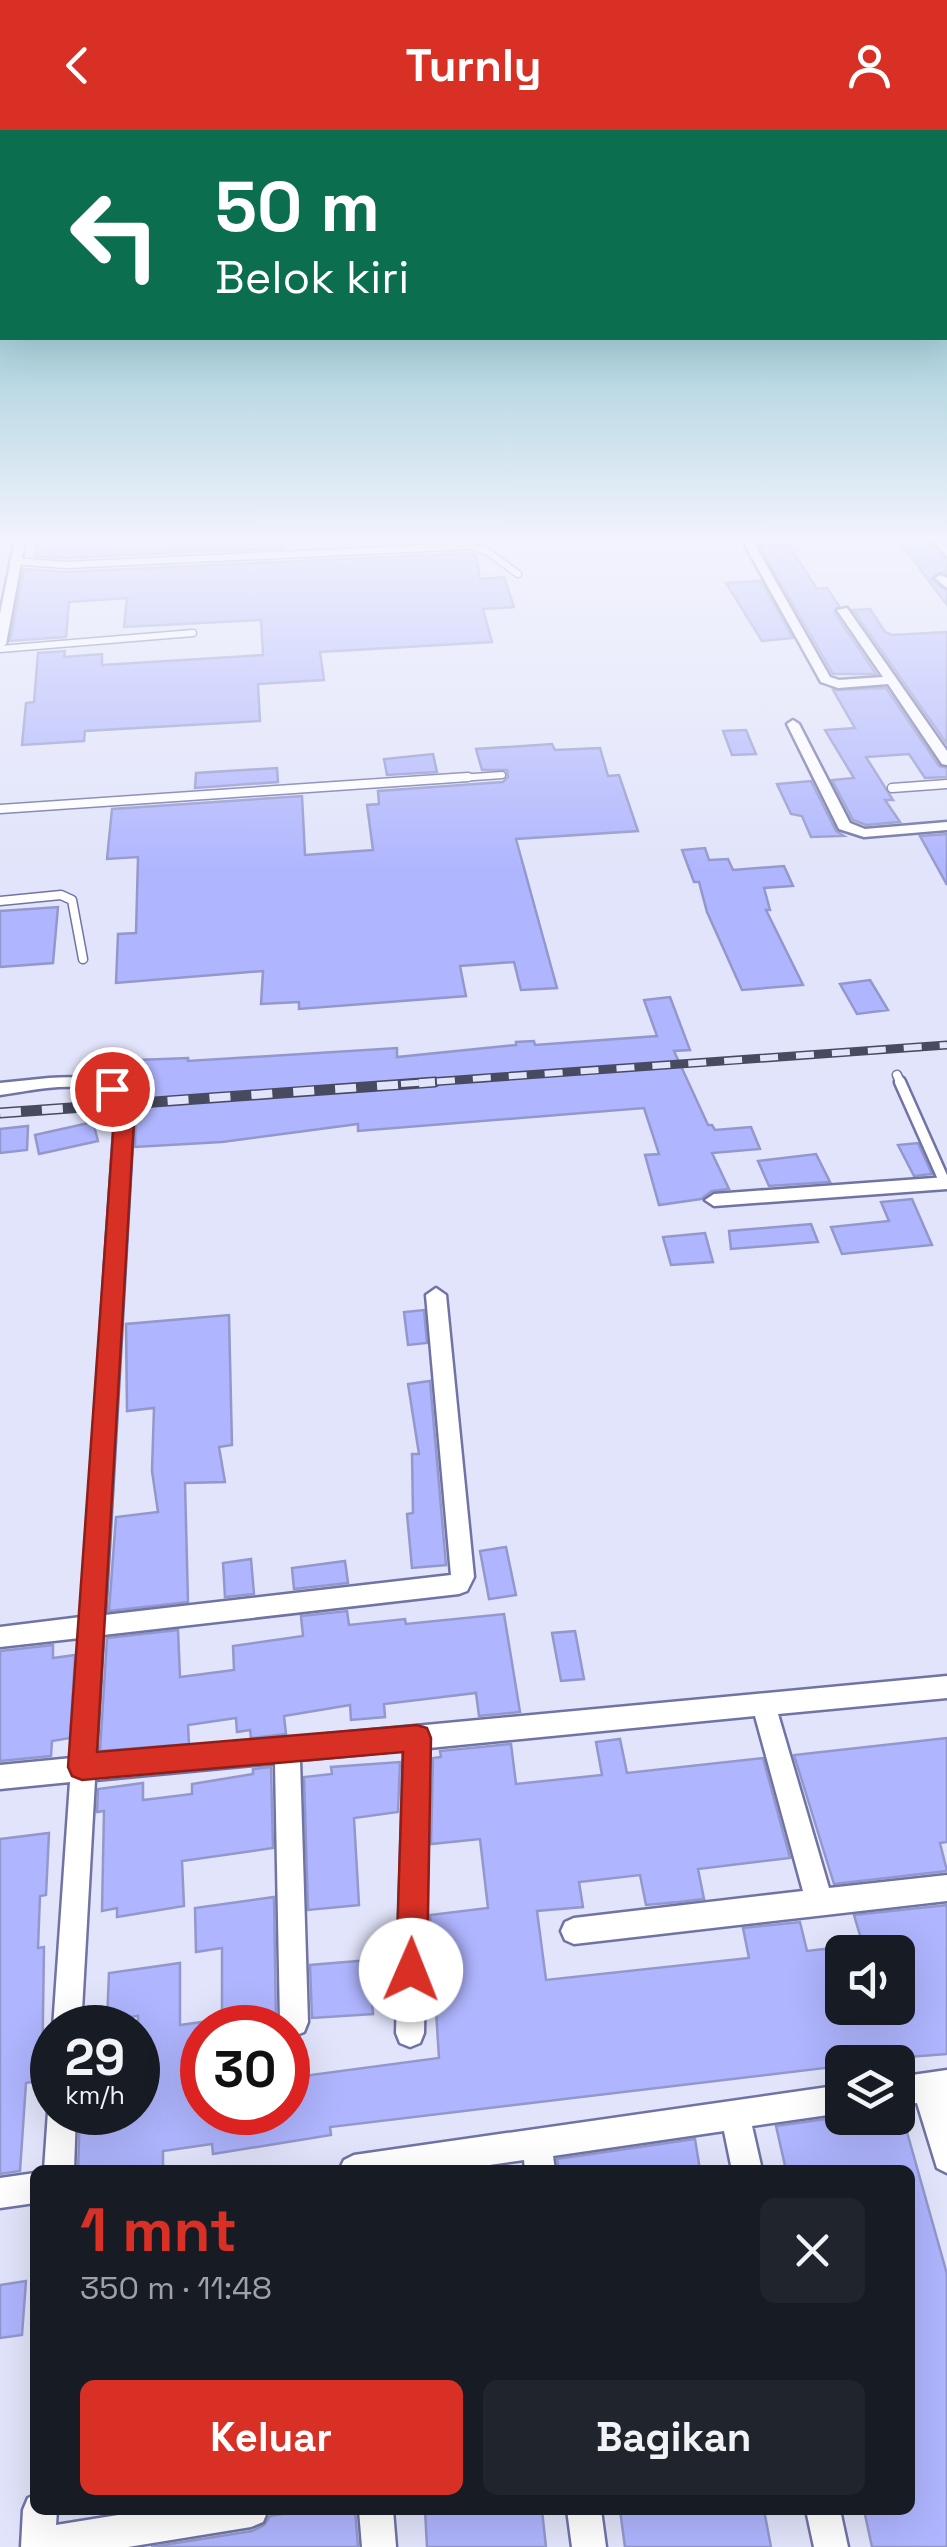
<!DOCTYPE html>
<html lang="id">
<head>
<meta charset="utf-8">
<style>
	:root { --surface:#171b24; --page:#20242c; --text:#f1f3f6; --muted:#9ea1a6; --accent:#d93025 }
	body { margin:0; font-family:"Space Grotesk",sans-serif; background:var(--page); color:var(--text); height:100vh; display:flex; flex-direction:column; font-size:38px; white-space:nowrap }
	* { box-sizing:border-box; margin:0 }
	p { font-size:32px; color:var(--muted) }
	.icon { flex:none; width:55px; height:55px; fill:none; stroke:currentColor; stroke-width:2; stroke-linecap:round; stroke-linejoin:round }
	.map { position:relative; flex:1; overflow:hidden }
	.panel { position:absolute; left:30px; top:2035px; width:885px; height:350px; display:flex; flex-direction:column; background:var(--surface); border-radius:15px; box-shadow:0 10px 40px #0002 }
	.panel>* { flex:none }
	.guide { position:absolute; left:0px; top:0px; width:948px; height:210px; box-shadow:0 10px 40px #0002; background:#0b6e4f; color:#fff; overflow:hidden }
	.controls { position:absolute; left:825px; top:1805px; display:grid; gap:20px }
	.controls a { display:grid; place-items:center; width:90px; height:90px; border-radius:15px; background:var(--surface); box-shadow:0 10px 40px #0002; font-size:50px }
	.speed { position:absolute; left:30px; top:1875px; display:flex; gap:20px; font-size:50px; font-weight:700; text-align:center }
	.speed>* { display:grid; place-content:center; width:130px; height:130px; border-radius:50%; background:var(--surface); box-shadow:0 10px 40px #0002; line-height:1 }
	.speed small { font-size:25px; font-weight:400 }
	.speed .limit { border:15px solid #d22; background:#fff; color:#111 }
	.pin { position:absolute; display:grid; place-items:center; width:85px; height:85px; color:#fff; margin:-42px; border:5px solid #fff; border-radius:50%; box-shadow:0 2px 10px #0007 }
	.me { position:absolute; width:110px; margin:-55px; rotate:1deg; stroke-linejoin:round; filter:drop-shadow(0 0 8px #0008) }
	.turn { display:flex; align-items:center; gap:35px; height:210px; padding:0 50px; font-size:45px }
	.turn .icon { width:130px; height:130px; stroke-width:2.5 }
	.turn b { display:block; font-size:70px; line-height:85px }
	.round { display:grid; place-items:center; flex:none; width:105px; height:105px; border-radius:15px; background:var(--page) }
	.summary { display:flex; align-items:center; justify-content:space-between; height:170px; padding:0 50px }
	h1 { font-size:60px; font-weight:800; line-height:75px; color:var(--accent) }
	.button { display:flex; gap:20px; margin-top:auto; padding:20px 50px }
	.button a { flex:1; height:115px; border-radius:15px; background:var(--accent); color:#fff; font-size:40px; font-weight:800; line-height:115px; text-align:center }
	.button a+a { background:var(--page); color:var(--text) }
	header { display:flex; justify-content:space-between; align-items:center; height:130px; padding:0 50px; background:var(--accent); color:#fff; font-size:45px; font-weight:800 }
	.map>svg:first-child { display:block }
	.building { fill:#afb5fe; stroke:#9398cc; stroke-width:2.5 }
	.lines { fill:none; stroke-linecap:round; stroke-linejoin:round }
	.service-far2-casing { stroke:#7074a5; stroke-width:9 }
	.service-far1-casing { stroke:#7074a5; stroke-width:11 }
	.service-casing { stroke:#7074a5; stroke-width:15 }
	.minor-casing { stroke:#7074a5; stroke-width:5 }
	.service-far2 { stroke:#fff; stroke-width:6 }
	.service-far1 { stroke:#fff; stroke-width:8 }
	.service { stroke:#fff; stroke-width:10 }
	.minor { fill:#fff; fill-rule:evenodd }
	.rail-far1-casing { stroke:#484a5f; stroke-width:9 }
	.rail-casing { stroke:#484a5f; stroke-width:11 }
	.rail-far1 { stroke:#e1e4fa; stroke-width:6; stroke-dasharray:18; stroke-linecap:butt }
	.rail { stroke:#e1e4fa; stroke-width:8; stroke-dasharray:21; stroke-linecap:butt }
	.route { fill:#d93025; stroke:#8d1f18; stroke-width:2.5 }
</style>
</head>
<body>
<header><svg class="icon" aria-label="back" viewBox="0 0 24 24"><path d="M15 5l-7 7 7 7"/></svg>Turnly<svg class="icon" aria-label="person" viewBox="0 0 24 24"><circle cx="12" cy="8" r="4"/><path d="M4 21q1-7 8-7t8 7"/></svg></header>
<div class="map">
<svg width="947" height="2417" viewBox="0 0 947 2417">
	<rect width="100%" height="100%" fill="#e1e4fa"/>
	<!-- building -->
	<path class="building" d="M80,406H283L284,418L66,428L35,426L37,410Z
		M926,407L947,431V444L939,442L931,449L947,462V475L897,408Z
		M787,413L817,459L827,458L839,476L834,482L876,544H833L759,415Z
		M469,423L476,425L480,449L504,447L514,477L483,479L492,512L320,522L324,550L258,554L260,591L85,601L84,611L22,615L26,573L34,572L38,523L65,521L64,527L102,524V535L263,525L261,490L124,497L127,468L69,472L66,507L10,511L24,439L66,442Z
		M761,451L793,508L762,511L726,453Z
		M870,479L885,502L892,505L947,502V614L853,480Z
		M886,558L939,636L947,638V647L925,648L909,624L866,627L893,670H885L900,692L866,695L853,690L832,650L854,648L825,600L855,598L833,560Z
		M746,600L756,624L732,625L723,601Z
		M552,614L555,620L600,618L608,646L619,645L638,701L516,709L557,858L521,860L514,832L460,836L466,866L299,879V872L261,874L263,841L116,853L118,804L136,803L138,727L107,729L112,679L302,666L305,725L373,720L367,675L379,674L378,661L503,652L508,647L507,640H482L476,619Z
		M433,624L437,642L387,645L384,629Z
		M277,638L278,652L195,658L196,643Z
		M811,651L836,701L844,706L811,707L802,686L791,684L777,654Z
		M947,704V755L920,706Z
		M705,718L709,730L728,729L733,740L784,736L793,756L764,758L770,780H766L803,855L742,860L707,782L699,752H694L682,720Z
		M58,777L53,833L0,837V781Z
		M870,850L888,880L857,884L840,854Z
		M670,867L690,920L674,921L708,995H712L715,1000L751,997L760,1019L712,1023L729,1059L712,1061L701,1069L659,1075L645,1025L659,1024L644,978L358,1001V994L222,1012L135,1017L137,930L188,928V931L397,918V927L516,915V912L534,911L535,915L657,906L644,870Z
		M93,992L98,1011L39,1024L35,1005Z
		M28,996L27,1020L0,1023V999Z
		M918,1013L932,1044L914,1046L898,1015Z
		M816,1024L830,1052L769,1056L758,1031Z
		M912,1069L932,1115L842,1124L831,1097L889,1091L881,1072Z
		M811,1094L818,1112L731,1119L729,1101Z
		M705,1103L713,1132L671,1135L663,1107Z
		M424,1180L427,1213L408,1215L404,1182Z
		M229,1185L232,1315L219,1317L225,1352L185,1353L188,1472L109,1481L116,1387L158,1382L152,1341L154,1278L127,1281L126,1194Z
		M430,1251L446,1435L412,1438L407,1384L413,1383L412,1324H419L408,1254Z
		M506,1417L516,1465L489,1469L480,1421Z
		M251,1429L254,1464L225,1467L223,1433Z
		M345,1431L348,1453L294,1459L292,1438Z
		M347,1481L349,1495L405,1489L406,1494L504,1484L520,1582L479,1586L476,1563L384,1574L385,1587L351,1590L350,1575L284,1586L286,1604L251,1608L250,1600L237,1602L236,1588L188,1595L189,1614L100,1621L107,1508L178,1500L180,1547L234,1540L233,1516L303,1506L301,1486Z
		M575,1501L584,1549L561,1551L552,1503Z
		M53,1515V1528L75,1525L70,1608L52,1611L51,1626L0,1631V1521Z
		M947,1608V1712L940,1713L947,1741L834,1754L794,1625Z
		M620,1609L627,1643L763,1628L790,1728L698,1739L704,1769L679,1772L646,1775L640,1745L579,1752L583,1777L537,1781L546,1850L749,1828L743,1798L800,1792L807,1821L842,1817V1881L898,1878V1822H865L854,1785L947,1775V1924L842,1932V1936L330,1997L331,2005L213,2024L212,2014L163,2021V2040H78L80,1982H138V1886L107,1890L109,1843L180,1833V1895L202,1892V1982H289L288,1948L439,1928L430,1785L488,1778L480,1709L431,1714L433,1628L441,1627L440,1621L511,1614L516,1654L602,1645L596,1612Z
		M400,1632L398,1682L354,1688L359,1775L308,1780L304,1647L332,1644L331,1637Z
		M271,1637L273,1718L182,1731L184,1776L117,1787V1778L102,1781L104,1681L97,1682L98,1659L143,1653V1670L192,1664V1654L247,1645L253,1644V1639Z
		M49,1703L46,1765L40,1766L38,1818L44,1817L42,1950L26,1953L20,2041L0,2044V1709Z
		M274,1767L276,1893L274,1898H222V1818L196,1822L195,1778Z
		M369,1830L373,1884L312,1888L310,1835Z
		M840,1987L903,1988L947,2144V2417H872L864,2380H910V2040H786L776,1996Z
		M695,2009L700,2040H559L557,2029Z
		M26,2151L22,2205L0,2208V2155Z
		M306,2380H355L358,2417H151L252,2401L264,2395L270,2386Z
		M425,2380H542L546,2417H427Z
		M620,2380H764L771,2417H625Z"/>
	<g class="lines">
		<!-- service-far2 casing -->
		<g class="service-far2-casing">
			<path id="service-far2" d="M13,431L66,435L470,416L488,422L518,444
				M0,519L193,503
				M431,650L502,645"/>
		</g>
		<!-- service-far1 casing -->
		<g class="service-far1-casing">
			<path id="service-far1" d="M892,658L947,654
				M0,679L468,647
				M0,771L61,765L72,770L83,829
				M897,945L901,954"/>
		</g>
		<!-- service casing -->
		<g class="service-casing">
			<path id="service" d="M900,952L945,1053"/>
		</g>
		<!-- minor casing -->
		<g class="minor-casing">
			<path id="minor" d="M16,406H26L6,514L0,518V484Z
				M740,406H750L830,547L839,550L883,547L837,480L847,478L947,621V635L942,634L888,554L838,558L821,552Z
				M930,406H940L947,416V427Z
				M941,445L947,448V458L935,448Z
				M793,590L799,594L850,693L865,699L947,692V700L864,707L839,699L787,594Z
				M49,948C82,946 114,946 134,974L105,1485L451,1445L426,1165L436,1158L446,1165L474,1447L467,1461L459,1464L103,1505L96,1626L947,1546V1568L778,1584L829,1758L947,1745V1771L574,1814L565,1810L561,1801L565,1792L574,1788L803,1761L755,1586L429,1618L424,1903L420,1913L410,1917L400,1913L396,1903L404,1620L300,1630L308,1892L304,1902L294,1906L288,1903V1898H282L280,1892L275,1633L95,1650L81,1898H53L70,1652L0,1659V1635L72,1628L80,1508L0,1517V1497L81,1487L116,975C92,944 33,961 0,965V953Z
				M947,1047V1059L714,1076L705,1070L714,1064Z
				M947,1940V2043L937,2038L917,1973L898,1975V1947Z
				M842,1955V1983L752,1996L762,2040H732L724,2001L553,2026L555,2040H525L524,2030L455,2040H339L344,2030L354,2025Z
				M52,1972V1982H76L74,2040H44L48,1982Z
				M35,2043V2073L0,2078V2048Z
				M35,2365V2380H57L56,2395L149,2380H268L263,2392L251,2397L128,2417H21L23,2380L28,2368Z
				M359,2380H393L396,2417H362Z
				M567,2380H601L606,2417H572Z
				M806,2380H840L848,2417H814Z"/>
		</g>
		<!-- service-far2 -->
		<use href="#service-far2" class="service-far2"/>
		<!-- service-far1 -->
		<use href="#service-far1" class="service-far1"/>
		<!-- service -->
		<use href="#service" class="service"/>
		<!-- minor -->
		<use href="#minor" class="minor"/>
		<!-- rail-far1 casing -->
		<g class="rail-far1-casing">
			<path id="rail-far1" d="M401,954L947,915"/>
		</g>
		<!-- rail casing -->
		<g class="rail-casing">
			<path id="rail" d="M0,983L435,952"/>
		</g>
		<!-- rail-far1 -->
		<use href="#rail-far1" class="rail-far1"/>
		<!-- rail -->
		<use href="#rail" class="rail"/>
	</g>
	<!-- sky -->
	<linearGradient id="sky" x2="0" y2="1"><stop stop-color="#5fafba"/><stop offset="0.55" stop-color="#f2f3fd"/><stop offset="1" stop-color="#f2f3fd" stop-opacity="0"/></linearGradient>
	<rect width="947" height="744" fill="url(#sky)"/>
	<!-- route -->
	<path class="route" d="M112,953L119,954L135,974L97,1622L417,1595L427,1598L431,1608L427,1840L422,1851L411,1856L400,1851L396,1840L403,1622L82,1650L72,1646L68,1637L115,975L102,959Z"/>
</svg>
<div class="controls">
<a><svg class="icon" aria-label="sound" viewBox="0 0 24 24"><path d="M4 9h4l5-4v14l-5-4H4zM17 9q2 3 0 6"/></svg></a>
<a><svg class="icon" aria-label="layers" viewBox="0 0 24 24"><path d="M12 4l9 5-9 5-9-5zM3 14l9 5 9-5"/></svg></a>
</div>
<div class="speed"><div>29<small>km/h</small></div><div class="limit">30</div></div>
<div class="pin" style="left:112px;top:959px;background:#d93025"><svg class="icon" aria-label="arrive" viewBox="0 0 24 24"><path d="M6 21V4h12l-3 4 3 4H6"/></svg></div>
<svg class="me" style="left:411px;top:1840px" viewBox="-20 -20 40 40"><circle r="19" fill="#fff"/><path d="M0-13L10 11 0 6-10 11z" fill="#d93025"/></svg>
<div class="guide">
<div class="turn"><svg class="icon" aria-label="left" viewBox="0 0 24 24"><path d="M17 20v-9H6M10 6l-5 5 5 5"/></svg><div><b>50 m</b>Belok kiri</div></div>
</div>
<section class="panel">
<div class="summary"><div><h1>1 mnt</h1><p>350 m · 11:48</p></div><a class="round"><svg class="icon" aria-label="close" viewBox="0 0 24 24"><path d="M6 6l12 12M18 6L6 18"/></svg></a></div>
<div class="button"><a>Keluar</a><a>Bagikan</a></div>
</section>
</div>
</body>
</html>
